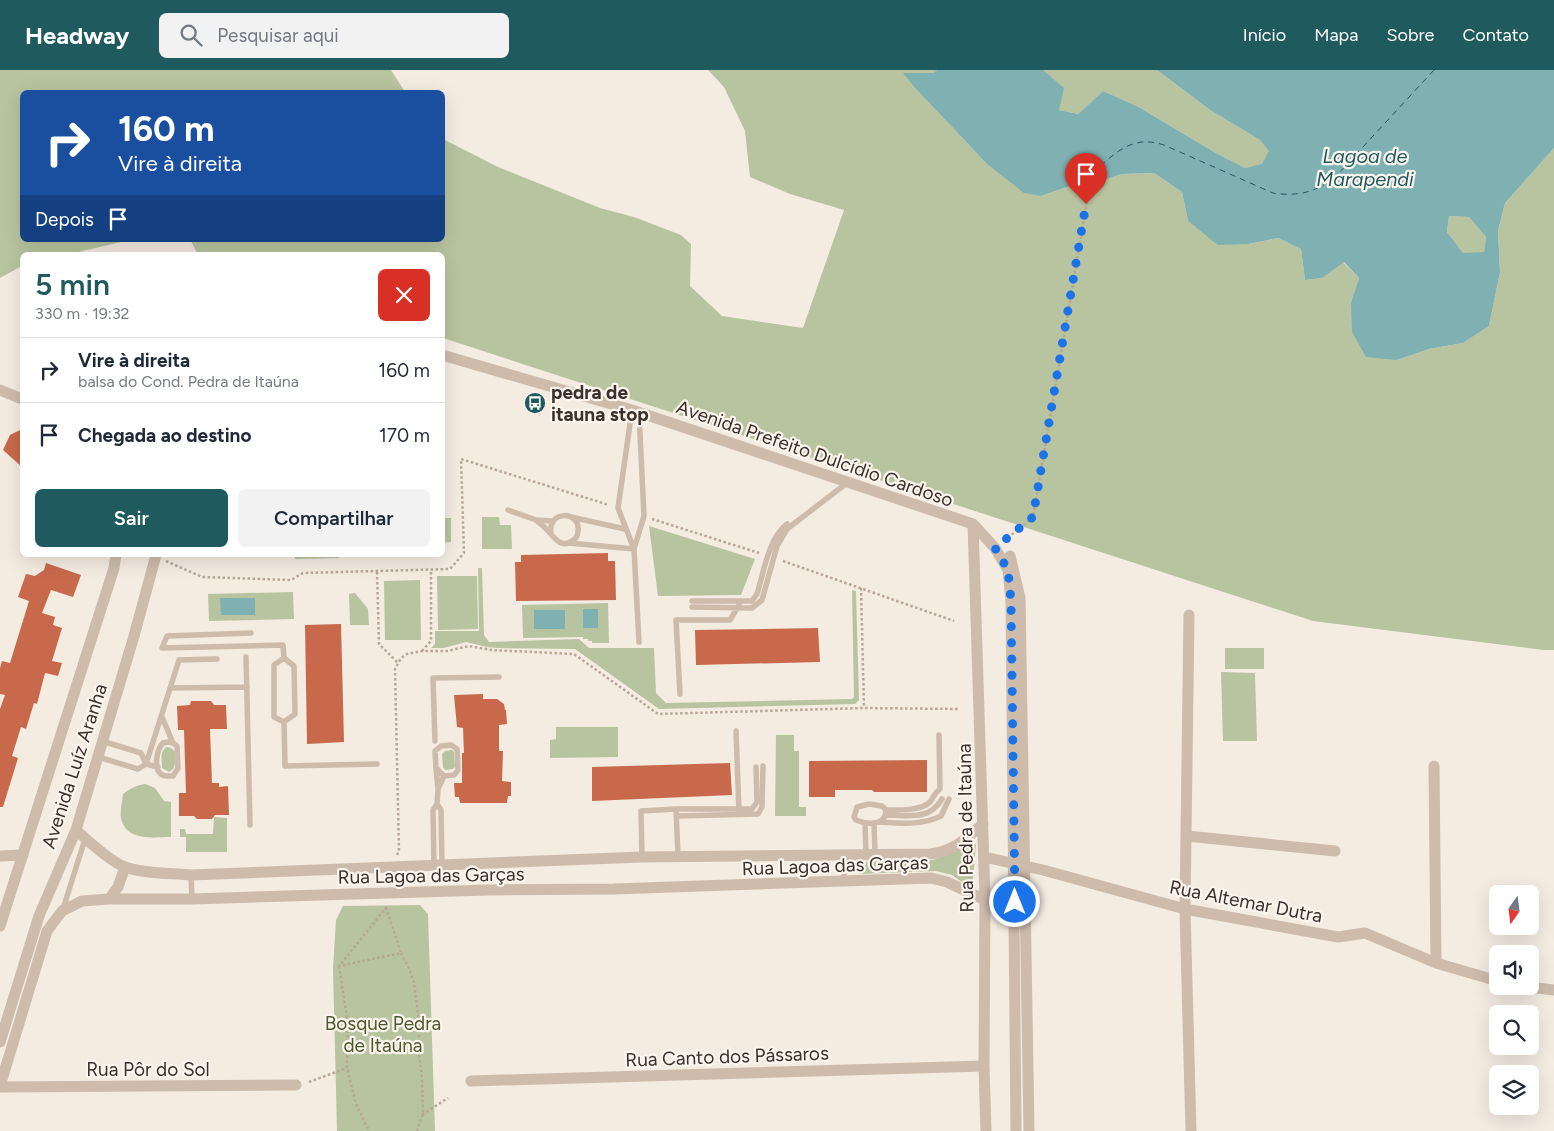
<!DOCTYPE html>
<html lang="pt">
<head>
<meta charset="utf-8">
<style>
	:root { --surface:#fff; --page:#f2f2f3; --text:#1f2937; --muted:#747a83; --line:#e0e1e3; --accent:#1f5a5e }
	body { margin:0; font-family:Figtree,sans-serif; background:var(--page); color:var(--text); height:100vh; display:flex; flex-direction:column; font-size:19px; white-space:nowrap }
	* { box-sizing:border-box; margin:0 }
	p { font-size:16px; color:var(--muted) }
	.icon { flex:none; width:28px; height:28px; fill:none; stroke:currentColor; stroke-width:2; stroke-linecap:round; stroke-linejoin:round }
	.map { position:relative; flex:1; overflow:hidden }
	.details { position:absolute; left:20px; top:182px; width:425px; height:305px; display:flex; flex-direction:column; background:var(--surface); border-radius:8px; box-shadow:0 5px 20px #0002 }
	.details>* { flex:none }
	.top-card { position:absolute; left:20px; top:20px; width:425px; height:152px; border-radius:8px; box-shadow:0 5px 20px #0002; background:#1a4fa0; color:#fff; overflow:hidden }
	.needle { width:32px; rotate:194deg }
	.buttons { position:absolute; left:1489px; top:815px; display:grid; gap:10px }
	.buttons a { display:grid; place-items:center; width:50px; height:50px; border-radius:8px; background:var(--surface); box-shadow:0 5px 20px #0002; font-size:25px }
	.pin { position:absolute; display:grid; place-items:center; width:42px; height:42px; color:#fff; margin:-51px -21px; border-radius:50% 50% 50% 0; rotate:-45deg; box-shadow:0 0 5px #0007 }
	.pin .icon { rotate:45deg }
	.me { position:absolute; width:55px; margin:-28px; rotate:0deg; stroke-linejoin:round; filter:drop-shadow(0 0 4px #0008) }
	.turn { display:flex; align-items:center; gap:18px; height:105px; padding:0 15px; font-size:22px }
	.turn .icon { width:65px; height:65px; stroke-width:2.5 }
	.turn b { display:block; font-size:35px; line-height:42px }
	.then { display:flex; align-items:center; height:48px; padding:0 15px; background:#0003; gap:10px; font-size:19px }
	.round { display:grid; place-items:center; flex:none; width:52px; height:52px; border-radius:8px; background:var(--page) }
	.headline { display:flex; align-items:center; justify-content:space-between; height:85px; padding:0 15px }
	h1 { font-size:30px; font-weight:600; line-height:38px; color:var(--accent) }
	.primary-button { display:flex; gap:10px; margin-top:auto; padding:10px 15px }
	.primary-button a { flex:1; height:58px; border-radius:8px; background:var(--accent); color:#fff; font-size:20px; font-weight:600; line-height:58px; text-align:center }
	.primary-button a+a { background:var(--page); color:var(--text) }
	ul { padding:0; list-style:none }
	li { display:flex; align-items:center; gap:15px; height:65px; padding:0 15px; border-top:1px solid var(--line) }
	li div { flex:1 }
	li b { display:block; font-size:19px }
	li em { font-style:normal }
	header { display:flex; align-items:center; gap:30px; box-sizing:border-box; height:70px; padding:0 25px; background:var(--accent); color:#fff }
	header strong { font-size:24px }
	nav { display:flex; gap:28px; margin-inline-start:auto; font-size:18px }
	.search { width:350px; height:45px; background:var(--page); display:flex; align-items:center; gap:12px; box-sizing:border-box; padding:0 18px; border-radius:8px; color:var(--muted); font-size:19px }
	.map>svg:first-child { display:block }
	.green { fill:#b8c4a0 }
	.water { fill:#7fb0b2; fill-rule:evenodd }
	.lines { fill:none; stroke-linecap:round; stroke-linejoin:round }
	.ferry { stroke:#1f5a5e; stroke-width:1; stroke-dasharray:6 5; stroke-linecap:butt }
	.building { fill:#c8694b }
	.path { stroke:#b9a596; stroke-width:2.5; stroke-dasharray:2.5 2.5; stroke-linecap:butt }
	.lane { stroke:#cdbbac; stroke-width:5.5 }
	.street { stroke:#cdbbac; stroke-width:11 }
	.route { stroke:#1a73e8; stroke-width:9; stroke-dasharray:0 16.2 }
	.labels { text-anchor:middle; stroke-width:4.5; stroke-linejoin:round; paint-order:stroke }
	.poi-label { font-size:19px; font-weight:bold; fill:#3b302b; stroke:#fbf5ee; text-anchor:start }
	.street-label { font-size:19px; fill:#3b302b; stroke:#fbf5ee }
	.park-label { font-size:19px; fill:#4a5a2e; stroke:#fbf5ee }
	.water-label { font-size:20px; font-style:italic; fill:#1f5a5e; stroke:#fbf5ee }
</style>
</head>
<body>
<header>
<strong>Headway</strong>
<div class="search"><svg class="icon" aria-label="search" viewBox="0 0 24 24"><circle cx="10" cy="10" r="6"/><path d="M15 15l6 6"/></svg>Pesquisar aqui</div>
<nav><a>Início</a><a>Mapa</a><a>Sobre</a><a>Contato</a></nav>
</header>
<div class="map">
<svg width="1554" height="1061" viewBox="0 0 1554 1061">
	<rect width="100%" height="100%" fill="#f4ebe1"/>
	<!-- green -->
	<path class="green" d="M0,0H391L405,22H22V170H130L65,185H22V196L0,208Z
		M708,0H937L933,3H904L915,18L986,93L1041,126L1073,115L1091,114L1122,104L1154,103L1182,122L1188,151L1248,174L1278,168L1301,179L1305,210L1322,208L1343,192L1359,208L1351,232L1397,290L1429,279L1463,273L1489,256L1500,202L1498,161L1505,133L1554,78V580H1544L1313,551L443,268L442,185H198L191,171L141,170H442L443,69L498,97L600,138L634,147L681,165L691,174L690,216L722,246L803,258L844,140L790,124L750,107L745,61L724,17Z
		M1019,0H1157L1210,40L1260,70L1270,81L1262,95L1245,98L1214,82L1137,36L1103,21L1078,44L1059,40Z
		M1449,146L1469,147L1486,167L1484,183L1463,184L1447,162Z
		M482,447H499L500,455H511L512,479H482Z
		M443,448H451V472L443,473Z
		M649,456L755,489L741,525L658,526Z
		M295,485H339V488L295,489Z
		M478,498H482L484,565L489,572L579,569L589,578H654L656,623L666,633L852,629L854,627L852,520L856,521L859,630L855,634L659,639L575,579L498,578L487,577L466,572L444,578H431L435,574V561H479Z
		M437,506H477L478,559L438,560Z
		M420,510L421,570H385L384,511Z
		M293,522L294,549L209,551L208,524Z
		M355,523L368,539L369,555H350L349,524Z
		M608,533L609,573H592V571H588V569H583V567L523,568L522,535Z
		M1225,578H1264V599H1225Z
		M1221,602L1255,603L1257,671H1223Z
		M556,657H618V687L550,688V670L556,669Z
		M776,665H794V681H799V737H806V746H775Z
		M167,677L171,678L175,682C175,690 177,698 169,702L162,698C162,690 159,682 167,677Z
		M452,680L454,682L455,697L453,699L445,700L443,697L442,684L445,681Z
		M145,714L155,718L164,731L171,732V767C154,767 126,772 121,748C120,741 122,732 123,724C129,719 137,715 145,714Z
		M214,747L227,748V782H186V767H180V759H185L186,764H213Z
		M970,774H976L973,809L971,814L966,815L952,805L936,801L859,804L854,800L858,792L933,790L956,781Z
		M420,835L428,844L435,1061H337L333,899L336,850L343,836Z"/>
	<!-- water -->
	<path class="water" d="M937,0H1043L1064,18L1059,40L1078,44L1103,21L1137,36L1214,82L1245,98L1262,94L1269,81L1260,70L1210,40L1157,0H1554V78L1505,133L1498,161L1500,202L1489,256L1463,273L1429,279L1397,290L1366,287L1352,262L1351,232L1359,208L1344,192L1322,208L1305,210L1301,179L1278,168L1248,174L1218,175L1188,151L1182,122L1154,103L1122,104L1091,114L1073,115L1041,126L1024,123L986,93L915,18L903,3H933ZM1449,146L1469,147L1486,167L1484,182L1463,183L1447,162Z
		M220,528H255V545H221Z
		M583,539H598V558H583Z
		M534,540H565V559H534Z"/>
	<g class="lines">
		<!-- ferry -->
		<path class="ferry" d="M1092,103C1115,84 1131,64 1164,75L1273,123C1298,127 1319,122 1338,104L1434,0"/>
	</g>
	<!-- building -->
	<path class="building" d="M22,359V397L3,380L10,365Z
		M608,483V491H615L616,530L516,531L515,492H521V485Z
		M46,493L81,505L73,527L51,520L42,543L55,547L53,555L62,558L52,591L62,593L58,606L45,603L37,634L34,633L26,659L21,657L12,686L18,688L3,737H0V639L5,625L0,624V598L2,591L10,593L29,531L18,527L26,504L35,506L44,500Z
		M341,554L344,672L307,674L305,555Z
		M818,558L820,592L696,595L695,560Z
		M483,624V629H497L504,634L505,640H506L507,654L499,655V681H503L502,711L511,712V726H508L507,733H460L459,727H455L454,713H462V683H464L463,658L457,657L454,625Z
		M191,631H211L214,635H226L227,659H210L212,713H219V717L228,716L229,745H215L212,749H197L194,746H179V723H186L184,660H178L177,636L190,635Z
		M927,690V722H874L872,720H835V727H809V691Z
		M730,693L732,725L592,731V697Z"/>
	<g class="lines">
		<!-- path -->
		<path class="path" d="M652,449L759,483
			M1004,471L1033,447L1092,103
			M166,491L202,507L291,510L303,503L450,499L464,483L461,389L609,435
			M783,491L954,551
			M377,502L379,574L398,593
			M861,518L864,638
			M422,581L431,571V500
			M397,785L399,781L395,599L401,588L407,584L422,581H447L469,576L491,580L574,584L658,644L864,638L960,639
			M385,837L386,838L339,896L401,883L386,838L387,835
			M401,883L408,896L414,912L419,953V982L422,1009L423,1044L417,1061
			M339,896L348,954L347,998L356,1034L369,1061
			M309,1012L347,998
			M423,1043V1044L448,1028"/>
		<!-- lane -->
		<path class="lane" d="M632,340L618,438L634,479
			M508,440L536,450
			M571,447L625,459
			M551,464C547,439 581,441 578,461C578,466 576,469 572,471C562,478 556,470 550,463C546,458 541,454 536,450L553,451
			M569,473L634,479
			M692,531H752L757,524C764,502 768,469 787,454
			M692,537L752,538L762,530L777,476L787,459L847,413
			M251,563L167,566L162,578L283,575L284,588
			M639,572L634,479L644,446L639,343
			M246,587L250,755
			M284,588L294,596L295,644L284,652L274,647V595Z
			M171,618L247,617
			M680,624L676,550H730L739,535
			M162,648V647L173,673
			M284,652L285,696L377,694
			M736,661L739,741
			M435,671L433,608L499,607
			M168,672L173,673L177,676L178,698L173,706C169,706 164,707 161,704C153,698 157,679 163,673Z
			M451,675L457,679L458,700L454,705L444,706L436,698L435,681L441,676Z
			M98,687L138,699L146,694L141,683L102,671
			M158,697L146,694L179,590L217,589
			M436,698L438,719L444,706
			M437,734L438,719
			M869,734L882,736L886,740C886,756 868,755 856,750L854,747L857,737Z
			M676,739H752L757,732L756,697
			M886,740C898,740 921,741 930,732C934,727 934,723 940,719L939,665
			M886,745C908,745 929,751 942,729
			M677,746L758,744L762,737L763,696
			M878,752C900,753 920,756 941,746L949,729
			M865,753L866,784
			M874,753L875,783
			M642,787L641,741L676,739L678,786
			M434,795L433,740L437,734L441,740L442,794
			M191,805L192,829
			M844,812V784
			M63,839L85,769"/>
		<!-- street -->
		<path class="street" d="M442,285L632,340L973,454L995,478L1008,500L1011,531L1016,1061
			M0,320L22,329
			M973,454L985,830L984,996L986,1061
			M1010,486L1020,528L1029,1061
			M1189,545L1185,839L1191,1061
			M1434,696L1436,893
			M76,760C88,771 111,792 125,797C145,804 170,803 191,805L642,787L930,784C955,781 965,769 983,754
			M1187,766L1335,781
			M0,786L23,785
			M984,787L1043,800L1185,839L1338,867L1365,863L1436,893L1498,911
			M109,829L118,817L125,797
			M0,856L114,498L116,485
			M1520,916L1554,920
			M0,972L39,846L76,760L134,566L156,485
			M471,1011L984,996
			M0,1016L47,861L62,841L82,831L109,829H192L488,820L614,819L931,808L947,812L985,830
			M0,1017L296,1015"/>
	</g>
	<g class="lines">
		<!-- route -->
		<path class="route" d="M1015,832L1011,531L1008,500L995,478L1033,447L1086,134"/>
	</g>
	<!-- icons -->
	<defs>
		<g id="bus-disc" transform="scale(1.125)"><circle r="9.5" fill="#1f5a5e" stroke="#fbf5ee"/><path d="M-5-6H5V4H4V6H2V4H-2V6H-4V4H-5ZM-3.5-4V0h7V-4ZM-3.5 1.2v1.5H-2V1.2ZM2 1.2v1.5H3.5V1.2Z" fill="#fff"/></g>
	</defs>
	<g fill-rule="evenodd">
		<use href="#bus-disc" x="535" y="333"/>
	</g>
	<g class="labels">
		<!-- poi labels -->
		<g class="poi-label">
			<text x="551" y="329">pedra de<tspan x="551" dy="22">itauna stop</tspan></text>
		</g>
		<!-- street labels -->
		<g class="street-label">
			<text transform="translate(815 383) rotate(19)" y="7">Avenida Prefeito Dulcídio Cardoso</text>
			<text transform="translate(74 696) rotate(-72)" y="7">Avenida Luíz Aranha</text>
			<text transform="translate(965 758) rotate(-91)" y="7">Rua Pedra de Itaúna</text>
			<text transform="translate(835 795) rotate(-2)" y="7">Rua Lagoa das Garças</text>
			<text transform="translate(431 805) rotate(-1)" y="7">Rua Lagoa das Garças</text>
			<text transform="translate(1246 831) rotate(11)" y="7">Rua Altemar Dutra</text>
			<text transform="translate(727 986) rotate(-2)" y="7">Rua Canto dos Pássaros</text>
			<text x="148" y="1006">Rua Pôr do Sol</text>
		</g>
		<!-- park labels -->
		<g class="park-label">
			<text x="383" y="960">Bosque Pedra<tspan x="383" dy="22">de Itaúna</tspan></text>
		</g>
		<!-- water labels -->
		<g class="water-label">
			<text x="1365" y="93">Lagoa de<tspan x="1365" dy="23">Marapendi</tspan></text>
		</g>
	</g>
</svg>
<div class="buttons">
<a><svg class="needle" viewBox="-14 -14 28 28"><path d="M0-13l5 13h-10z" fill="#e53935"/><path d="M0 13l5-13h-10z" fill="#747a83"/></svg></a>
<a><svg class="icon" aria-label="sound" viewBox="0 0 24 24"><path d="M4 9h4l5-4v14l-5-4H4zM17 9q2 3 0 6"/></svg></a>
<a><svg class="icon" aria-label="search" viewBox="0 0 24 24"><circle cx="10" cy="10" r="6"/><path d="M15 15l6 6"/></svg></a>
<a><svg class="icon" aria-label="layers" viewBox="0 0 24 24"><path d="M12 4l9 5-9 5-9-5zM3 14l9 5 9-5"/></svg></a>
</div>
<div class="pin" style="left:1086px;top:134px;background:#d93025"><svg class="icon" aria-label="arrive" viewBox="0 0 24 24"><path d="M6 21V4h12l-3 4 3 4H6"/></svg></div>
<svg class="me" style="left:1015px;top:832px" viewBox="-20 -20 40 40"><circle r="17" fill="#1a73e8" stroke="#fff" stroke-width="3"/><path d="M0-11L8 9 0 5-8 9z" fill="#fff"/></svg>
<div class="top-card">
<div class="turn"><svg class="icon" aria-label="right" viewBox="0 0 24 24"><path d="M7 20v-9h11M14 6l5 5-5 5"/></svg><div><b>160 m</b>Vire à direita</div></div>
<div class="then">Depois<svg class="icon" aria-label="arrive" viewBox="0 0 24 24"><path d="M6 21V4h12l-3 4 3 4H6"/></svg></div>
</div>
<section class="details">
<div class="headline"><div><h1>5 min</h1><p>330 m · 19:32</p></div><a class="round" style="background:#d93025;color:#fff"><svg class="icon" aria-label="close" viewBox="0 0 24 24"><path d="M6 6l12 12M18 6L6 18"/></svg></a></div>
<ul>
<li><svg class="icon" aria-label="right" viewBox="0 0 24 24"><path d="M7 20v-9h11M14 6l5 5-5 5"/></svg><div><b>Vire à direita</b><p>balsa do Cond. Pedra de Itaúna</p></div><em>160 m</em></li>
<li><svg class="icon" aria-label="arrive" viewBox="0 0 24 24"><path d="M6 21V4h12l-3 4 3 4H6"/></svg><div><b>Chegada ao destino</b></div><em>170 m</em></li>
</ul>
<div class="primary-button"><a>Sair</a><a>Compartilhar</a></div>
</section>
</div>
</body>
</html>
